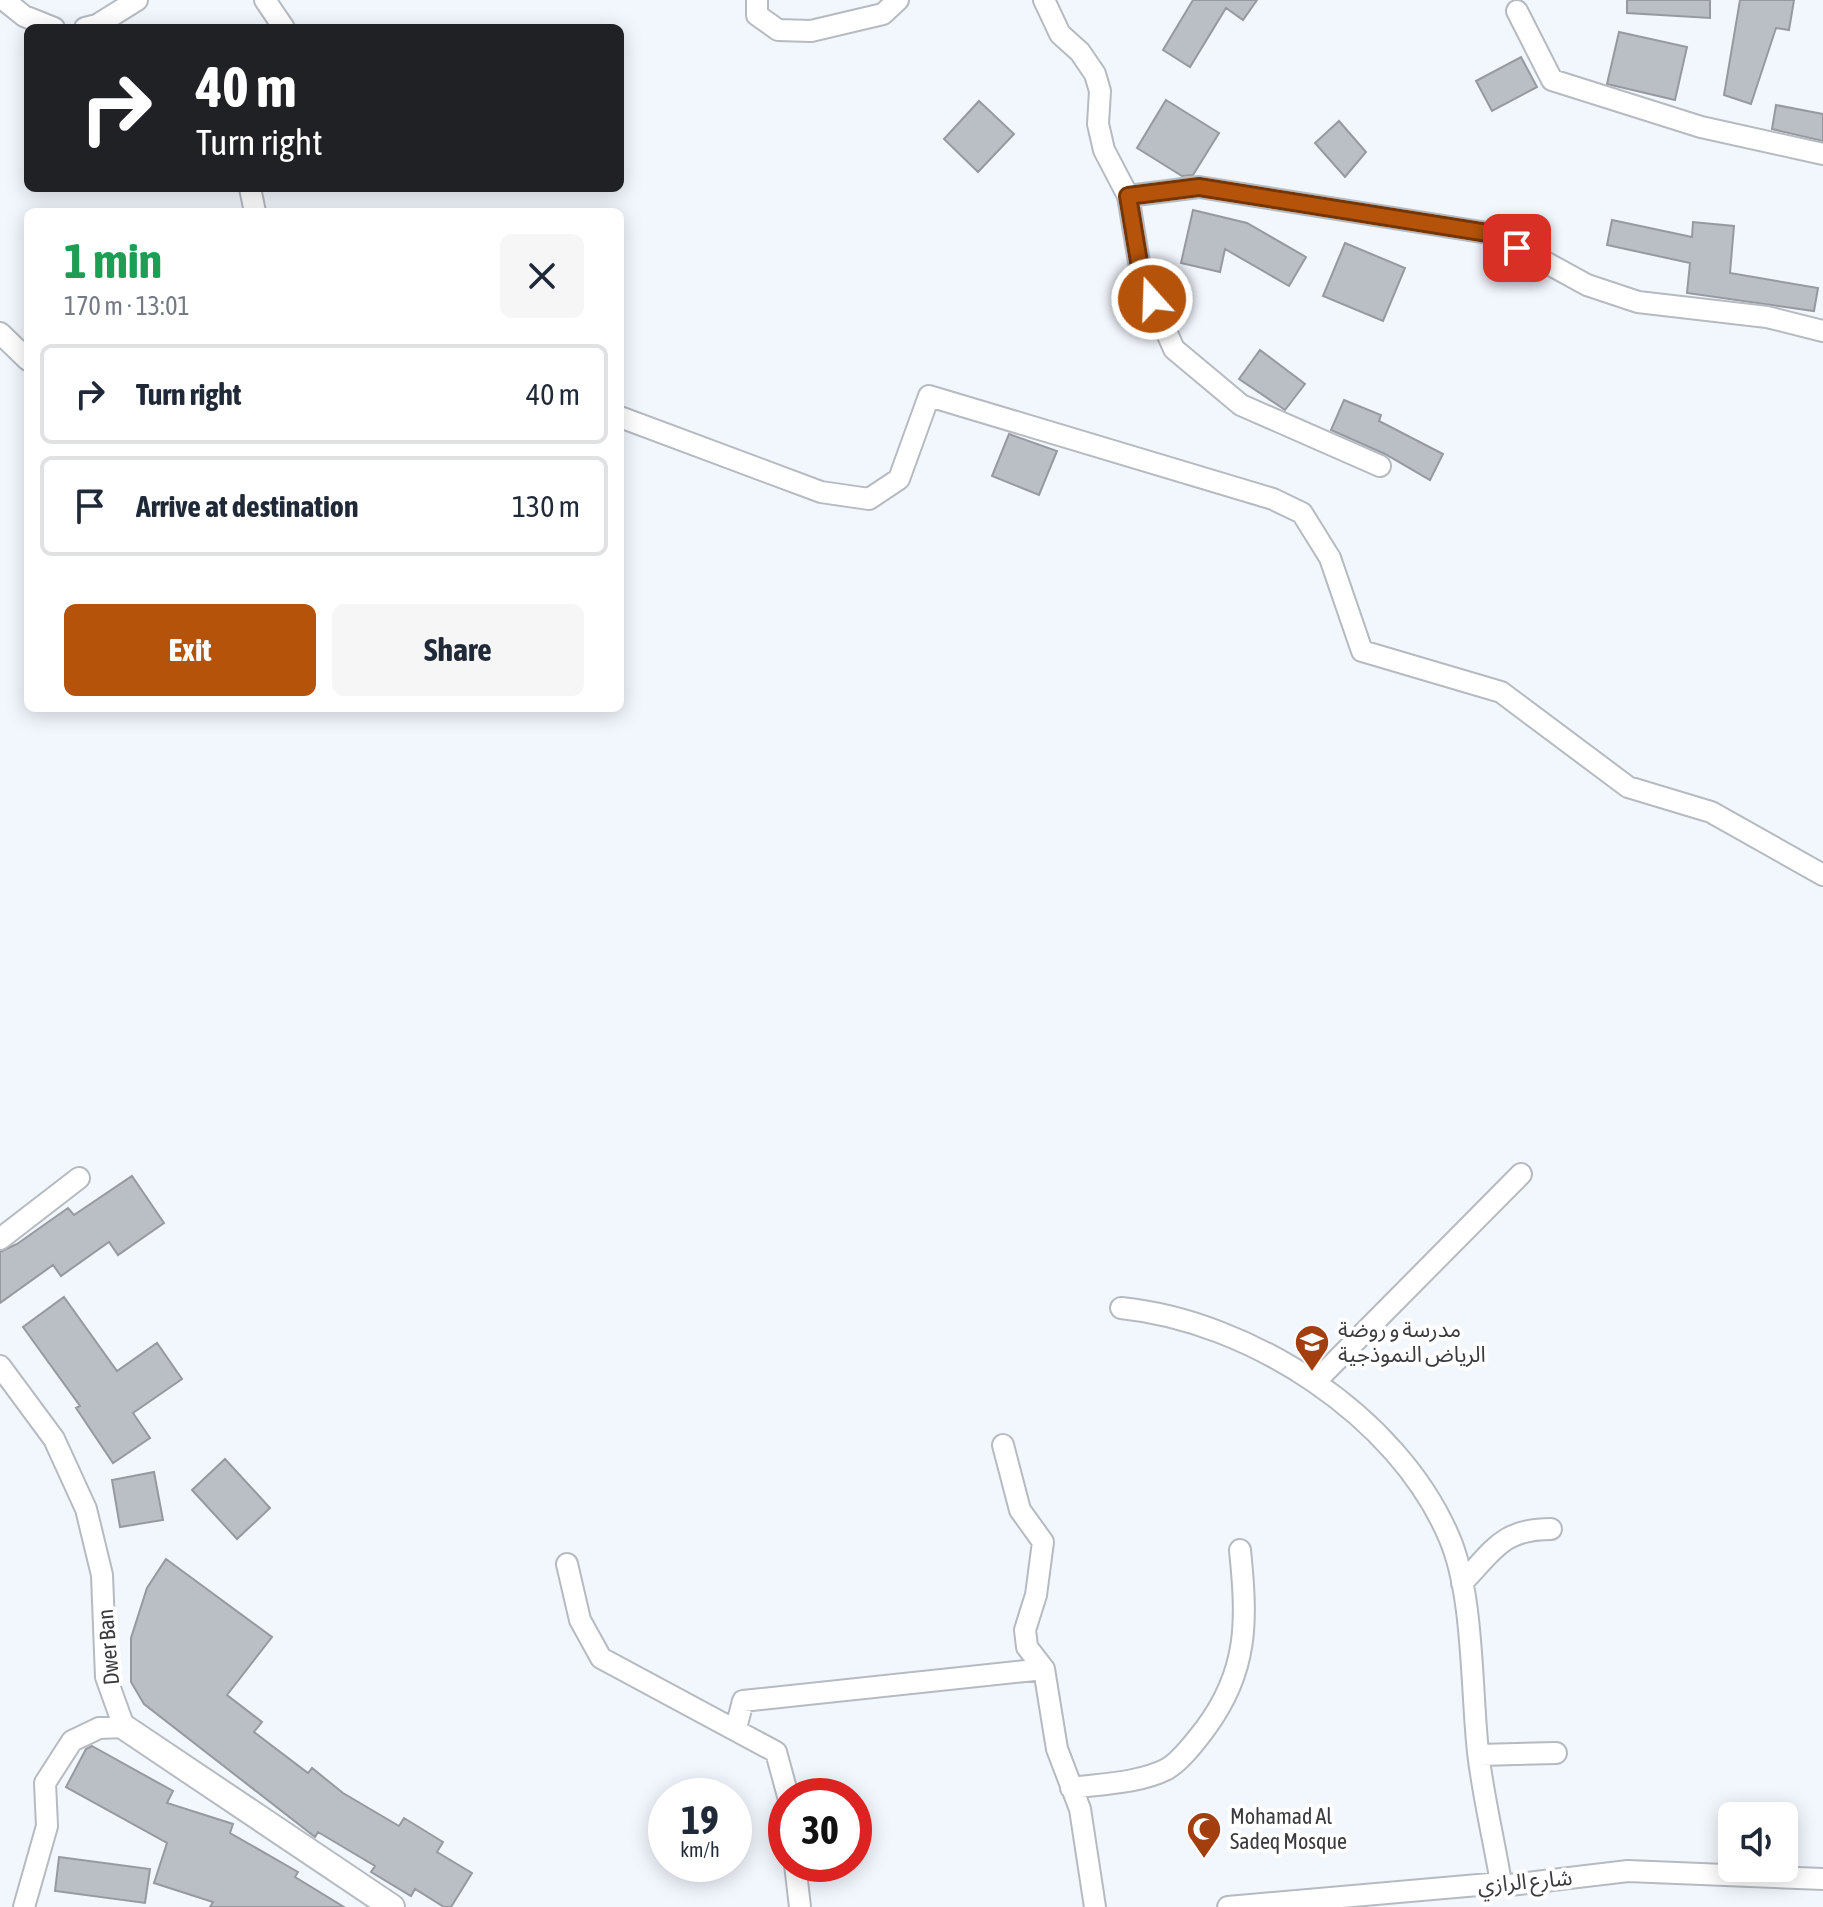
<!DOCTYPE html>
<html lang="en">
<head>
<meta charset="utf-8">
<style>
	:root { --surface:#fff; --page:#f6f6f7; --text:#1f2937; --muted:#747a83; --line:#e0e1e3; --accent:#b45309 }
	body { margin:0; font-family:"Asap Condensed","Noto Sans Arabic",sans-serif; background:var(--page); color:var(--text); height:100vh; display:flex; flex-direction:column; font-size:30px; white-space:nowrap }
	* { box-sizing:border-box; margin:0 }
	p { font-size:26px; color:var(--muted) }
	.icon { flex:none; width:44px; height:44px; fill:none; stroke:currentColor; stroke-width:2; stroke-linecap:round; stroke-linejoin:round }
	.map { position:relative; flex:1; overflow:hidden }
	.drawer { position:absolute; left:24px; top:208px; width:600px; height:504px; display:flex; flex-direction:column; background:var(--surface); border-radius:12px; box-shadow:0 4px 20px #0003 }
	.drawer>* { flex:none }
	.top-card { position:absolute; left:24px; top:24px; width:600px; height:168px; border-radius:12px; box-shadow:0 4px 20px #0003; background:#202124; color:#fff; overflow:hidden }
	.buttons { position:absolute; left:1718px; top:1802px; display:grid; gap:16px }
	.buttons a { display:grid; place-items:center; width:80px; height:80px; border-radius:12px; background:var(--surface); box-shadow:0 4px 20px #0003; font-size:40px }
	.speed { position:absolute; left:648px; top:1778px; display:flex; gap:16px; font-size:40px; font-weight:700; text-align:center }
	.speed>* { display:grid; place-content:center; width:104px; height:104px; border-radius:50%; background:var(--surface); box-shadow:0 4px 20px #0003; line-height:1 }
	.speed small { font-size:20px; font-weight:400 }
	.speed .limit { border:12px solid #d22; background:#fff; color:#111 }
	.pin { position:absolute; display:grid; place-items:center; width:68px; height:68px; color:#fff; margin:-34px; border-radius:16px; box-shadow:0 4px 12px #0006 }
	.me { position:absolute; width:88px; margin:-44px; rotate:340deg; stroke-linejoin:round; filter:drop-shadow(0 0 6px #0008) }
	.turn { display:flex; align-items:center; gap:28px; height:168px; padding:0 40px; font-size:36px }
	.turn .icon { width:104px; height:104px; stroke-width:2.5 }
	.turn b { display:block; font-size:56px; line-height:68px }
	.round { display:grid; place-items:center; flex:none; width:84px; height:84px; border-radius:12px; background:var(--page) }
	.summary { display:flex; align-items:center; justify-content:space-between; height:136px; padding:0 40px }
	h1 { font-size:48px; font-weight:700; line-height:60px; color:#1e9e55 }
	.action { display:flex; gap:16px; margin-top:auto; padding:16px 40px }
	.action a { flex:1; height:92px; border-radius:12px; background:var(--accent); color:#fff; font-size:32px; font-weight:700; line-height:92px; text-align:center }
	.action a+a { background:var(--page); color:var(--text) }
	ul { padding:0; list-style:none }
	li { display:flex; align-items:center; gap:24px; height:100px; margin:0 16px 12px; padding:0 24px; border:4px solid var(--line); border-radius:12px }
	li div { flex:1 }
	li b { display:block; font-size:30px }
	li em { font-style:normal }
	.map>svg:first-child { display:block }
	.building { fill:#babec5; stroke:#969aa0; stroke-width:2 }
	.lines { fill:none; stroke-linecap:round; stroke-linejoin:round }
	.minor-casing { stroke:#b6bac1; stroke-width:24 }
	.tertiary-casing { stroke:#b6bac1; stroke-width:28 }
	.minor { stroke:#fff; stroke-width:20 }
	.tertiary { stroke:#fff; stroke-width:24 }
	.route-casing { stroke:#753606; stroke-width:20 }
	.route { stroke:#b45309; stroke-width:14 }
	.labels { text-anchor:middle; stroke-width:8; stroke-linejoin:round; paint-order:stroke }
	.poi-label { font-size:22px; fill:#3a3b3e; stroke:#fff; text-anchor:start }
	.street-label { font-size:22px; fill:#3a3b3e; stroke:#fff }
</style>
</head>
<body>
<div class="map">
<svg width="1823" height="1907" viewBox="0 0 1823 1907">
	<rect width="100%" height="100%" fill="#f2f6fd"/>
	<!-- building -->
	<path class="building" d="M1193,0H1257L1243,20L1226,8L1190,67L1163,50Z
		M1627,0H1710V18L1627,13Z
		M1740,0H1794L1789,30L1776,28L1751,104L1724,95Z
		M1619,32L1687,47L1675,100L1607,84Z
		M1521,57L1537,87L1492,111L1476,81Z
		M1166,100L1219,133L1193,175L1182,176L1137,148Z
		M979,101L1014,134L978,172L944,139Z
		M1776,105L1823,114V141L1772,129Z
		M1339,121L1366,152L1345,177L1315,143Z
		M1193,210L1247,223L1306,257L1289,286L1225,249L1220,272L1181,263Z
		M1612,220L1692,237L1693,222L1734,226L1730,273L1818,288L1814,311L1687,293L1690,263L1607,245Z
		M1345,243L1405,268L1383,321L1323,296Z
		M1260,350L1305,384L1285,410L1239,379Z
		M1344,400L1381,415L1379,421L1443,454L1430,480L1385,454L1331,430Z
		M1009,434L1057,451L1039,495L992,476Z
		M132,1176L164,1223L118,1255L109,1242L61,1276L53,1265L0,1303V1252L17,1244L68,1208L74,1215Z
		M64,1297L117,1371L157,1343L182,1379L133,1413L150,1438L113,1463L76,1408L80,1406L23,1327Z
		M225,1459L270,1508L237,1539L192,1490Z
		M154,1472L163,1520L120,1527L112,1480Z
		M166,1559L272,1637L227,1695L262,1722L254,1732L308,1773L312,1768L343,1793L399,1826L404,1818L443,1842L437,1852L472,1873L451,1907H444L415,1889L411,1896L371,1872L375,1866L318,1832L315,1837L144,1704L131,1682V1638L147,1588Z
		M92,1746L173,1791L167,1803L233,1824L230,1833L298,1872L295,1877L344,1907H210L213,1902L154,1883L167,1843L66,1787L86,1749Z
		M59,1857L150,1869L145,1903L55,1891Z"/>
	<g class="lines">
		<!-- minor casing -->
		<g class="minor-casing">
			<path id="minor" d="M4,0L24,16L54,28
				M265,0L284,28
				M757,0V15L778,30L811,31L883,14L898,0
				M1044,0L1060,34L1080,52L1095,74L1100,91L1098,124L1104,150L1128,196L1141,274L1174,349L1241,405L1380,466
				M1517,11L1552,80L1701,127L1823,154
				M85,28L97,25L137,0
				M250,188L255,212
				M1128,196L1199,187L1494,234L1587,285L1638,302L1767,317L1823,331
				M0,333L28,360
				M620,417L821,492L869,499L899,479L929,396L1273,499L1302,513L1330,558L1362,651L1501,692L1628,787L1711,812L1823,875
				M0,1239L79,1178
				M1121,1308C1250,1321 1397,1415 1449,1537C1474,1594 1471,1689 1478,1752C1483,1796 1494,1840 1501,1883
				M0,1366L54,1439L86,1509L102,1575L106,1677L124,1727L99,1728L72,1741L45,1783L47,1826L24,1907
				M1315,1382L1521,1174
				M1003,1445L1020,1510L1043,1542L1036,1595L1025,1630L1027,1647L1044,1669
				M567,1564L580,1620L601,1658L776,1752L788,1796
				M1462,1583C1494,1550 1502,1529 1551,1529
				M736,1728L743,1701L1044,1669L1057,1749L1080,1809L1095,1907
				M1479,1755L1556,1753
				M1071,1788C1101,1784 1140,1783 1167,1769C1181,1761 1195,1742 1205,1729C1249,1670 1247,1620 1240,1550
				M795,1864L800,1907
				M1228,1907L1501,1883L1510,1885L1628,1871L1823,1879"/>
		</g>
		<!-- tertiary casing -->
		<g class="tertiary-casing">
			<path id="tertiary" d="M124,1727L392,1907"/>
		</g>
		<!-- minor -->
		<use href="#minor" class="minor"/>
		<!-- tertiary -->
		<use href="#tertiary" class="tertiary"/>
	</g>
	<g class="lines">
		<!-- route casing -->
		<g class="route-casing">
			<path id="route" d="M1152,299L1141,274L1128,196L1199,187L1494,234L1517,248"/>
		</g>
		<!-- route -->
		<use href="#route" class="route"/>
	</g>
	<!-- icons -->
	<defs>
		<g id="school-pin" transform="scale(1.8)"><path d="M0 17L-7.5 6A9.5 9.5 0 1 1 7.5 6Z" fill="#a33e0f" stroke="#fff"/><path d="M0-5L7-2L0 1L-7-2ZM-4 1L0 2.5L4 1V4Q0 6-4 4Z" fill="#fff"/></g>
		<g id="mosque-pin" transform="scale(1.8)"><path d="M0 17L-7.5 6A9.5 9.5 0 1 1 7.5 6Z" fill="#a33e0f" stroke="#fff"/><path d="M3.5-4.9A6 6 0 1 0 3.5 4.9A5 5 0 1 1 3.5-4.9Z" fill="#fff"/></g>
	</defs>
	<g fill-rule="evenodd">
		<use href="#school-pin" x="1312" y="1342"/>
		<use href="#mosque-pin" x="1204" y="1829"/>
	</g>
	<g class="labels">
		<!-- poi labels -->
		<g class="poi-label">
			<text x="1338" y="1337">مدرسة و روضة<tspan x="1338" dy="25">الرياض النموذجية</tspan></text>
			<text x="1230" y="1824">Mohamad Al<tspan x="1230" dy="25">Sadeq Mosque</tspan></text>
		</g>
		<!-- street labels -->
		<g class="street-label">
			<text transform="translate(108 1647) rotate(-95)" y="8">Dwer Ban</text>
			<text transform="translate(1525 1881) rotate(-5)" y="8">شارع الرازي</text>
		</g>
	</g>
</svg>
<div class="buttons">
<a><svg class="icon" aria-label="sound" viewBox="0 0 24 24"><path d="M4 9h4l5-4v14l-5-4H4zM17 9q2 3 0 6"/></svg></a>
</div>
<div class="speed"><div>19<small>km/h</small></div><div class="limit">30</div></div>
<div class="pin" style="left:1517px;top:248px;background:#d93025"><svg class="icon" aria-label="arrive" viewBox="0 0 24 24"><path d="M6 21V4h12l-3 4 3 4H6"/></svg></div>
<svg class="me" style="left:1152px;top:299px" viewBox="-20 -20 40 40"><circle r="17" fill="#b45309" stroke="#fff" stroke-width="3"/><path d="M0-11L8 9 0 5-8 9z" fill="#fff"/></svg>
<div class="top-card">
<div class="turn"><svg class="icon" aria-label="right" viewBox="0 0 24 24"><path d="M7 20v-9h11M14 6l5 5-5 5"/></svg><div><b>40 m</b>Turn right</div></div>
</div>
<section class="drawer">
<div class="summary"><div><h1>1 min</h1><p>170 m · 13:01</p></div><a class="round"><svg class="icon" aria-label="close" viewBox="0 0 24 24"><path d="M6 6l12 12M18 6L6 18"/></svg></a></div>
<ul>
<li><svg class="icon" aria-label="right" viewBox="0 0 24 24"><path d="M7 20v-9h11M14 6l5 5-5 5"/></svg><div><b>Turn right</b></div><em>40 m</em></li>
<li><svg class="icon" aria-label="arrive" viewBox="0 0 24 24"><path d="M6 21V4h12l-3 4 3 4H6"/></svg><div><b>Arrive at destination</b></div><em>130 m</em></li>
</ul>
<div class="action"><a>Exit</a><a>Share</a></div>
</section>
</div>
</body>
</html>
